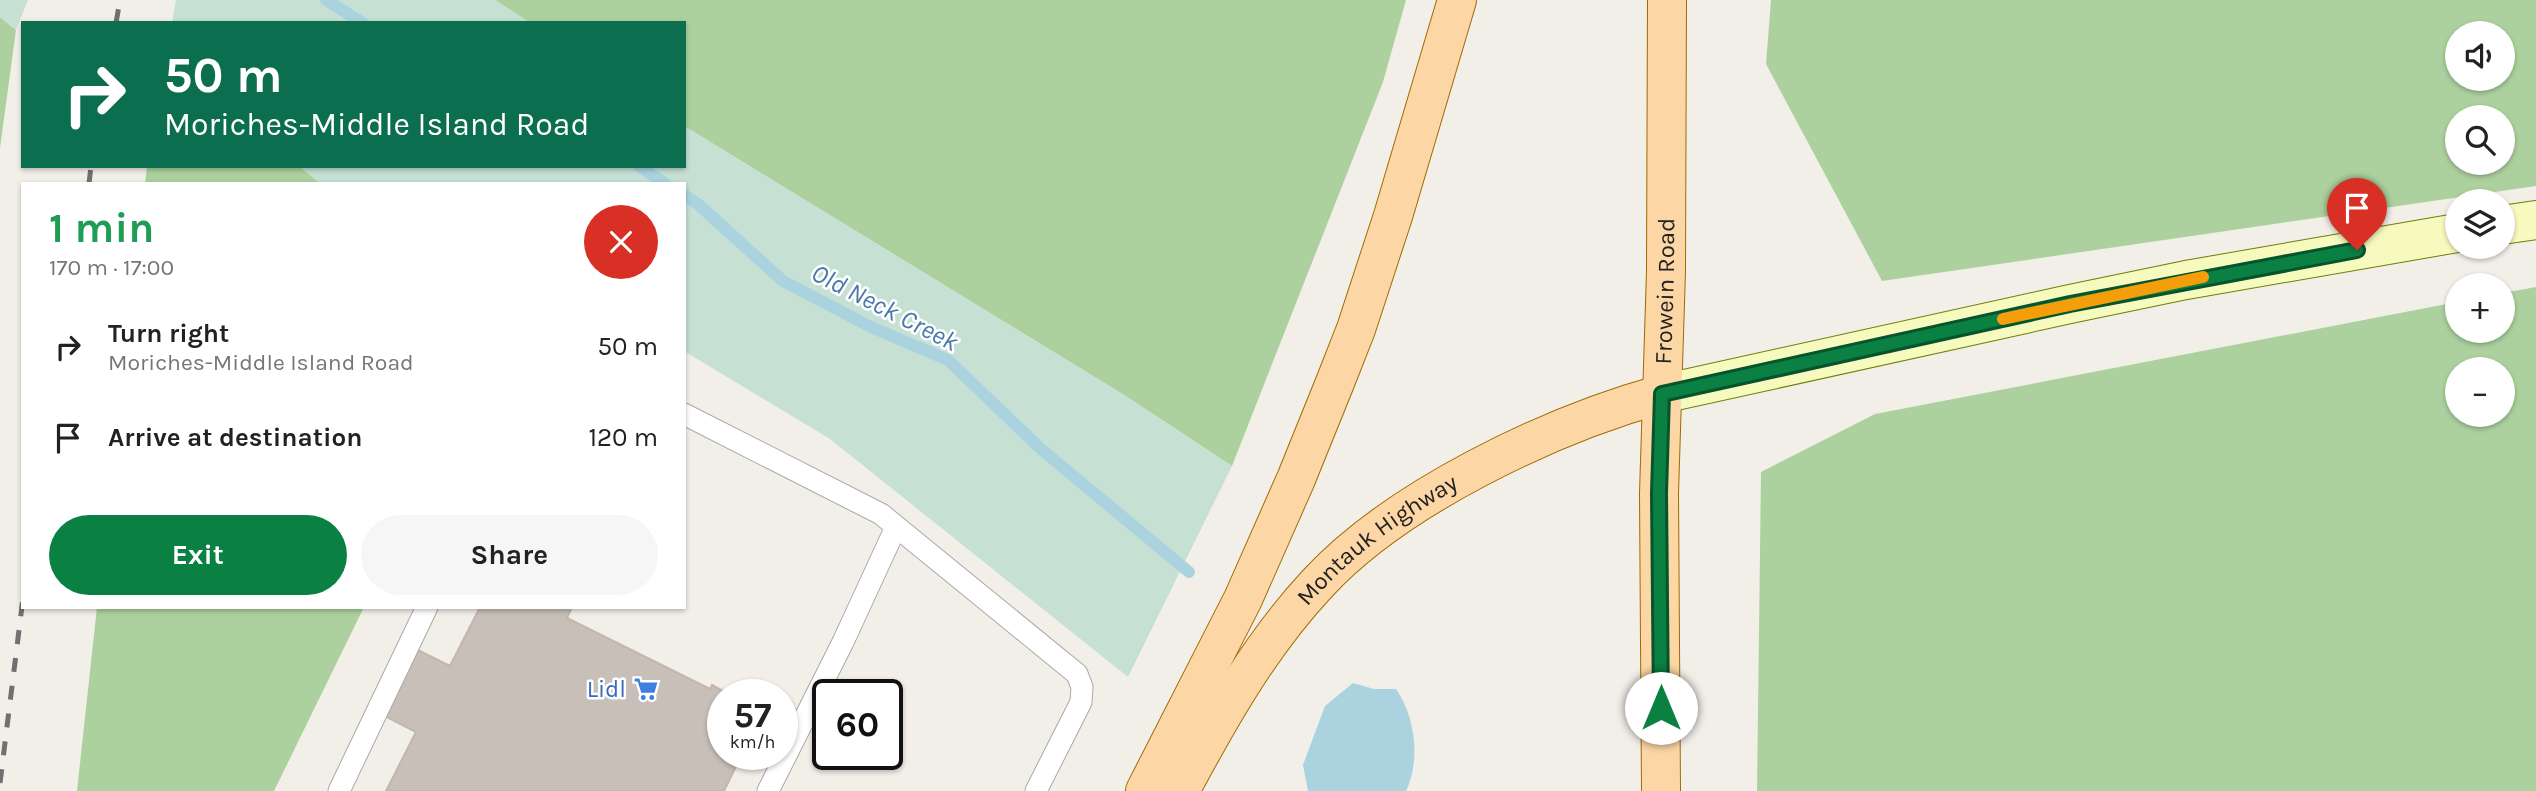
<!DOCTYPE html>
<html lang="en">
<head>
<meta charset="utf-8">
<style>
	:root { --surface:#fff; --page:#f6f6f6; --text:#222; --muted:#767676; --accent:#0b8043 }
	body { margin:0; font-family:Karla,sans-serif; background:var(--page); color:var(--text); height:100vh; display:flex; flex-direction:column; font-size:26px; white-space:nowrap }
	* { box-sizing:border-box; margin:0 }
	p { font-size:23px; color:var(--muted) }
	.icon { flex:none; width:38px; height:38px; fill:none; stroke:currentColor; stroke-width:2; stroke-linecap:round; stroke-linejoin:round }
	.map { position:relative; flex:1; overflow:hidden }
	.panel { position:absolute; left:21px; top:182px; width:665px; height:427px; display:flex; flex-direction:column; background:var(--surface); border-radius:0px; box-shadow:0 2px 5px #0004 }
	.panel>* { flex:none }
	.hud { position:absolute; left:21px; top:21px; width:665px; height:147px; border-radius:0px; box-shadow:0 2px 5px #0004; background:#0b6e4f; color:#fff; overflow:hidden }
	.buttons { position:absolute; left:2445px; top:21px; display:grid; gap:14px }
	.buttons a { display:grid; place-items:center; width:70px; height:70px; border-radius:50%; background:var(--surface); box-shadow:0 2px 5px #0004; font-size:35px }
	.speed { position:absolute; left:707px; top:679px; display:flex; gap:14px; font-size:35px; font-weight:700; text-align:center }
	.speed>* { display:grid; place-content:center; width:91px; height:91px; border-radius:50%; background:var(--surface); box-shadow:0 2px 5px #0004; line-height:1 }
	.speed small { font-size:18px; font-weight:400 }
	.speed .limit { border:4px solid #111; border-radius:10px; background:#fff; color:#111 }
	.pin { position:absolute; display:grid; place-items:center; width:60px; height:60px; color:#fff; margin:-72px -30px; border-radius:50% 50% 50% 0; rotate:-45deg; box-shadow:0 0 7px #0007 }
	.pin .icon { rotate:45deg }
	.me { position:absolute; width:77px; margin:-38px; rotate:0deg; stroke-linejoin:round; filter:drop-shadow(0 0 5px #0008) }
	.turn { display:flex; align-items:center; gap:24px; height:147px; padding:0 28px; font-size:32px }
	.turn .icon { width:91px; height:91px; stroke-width:2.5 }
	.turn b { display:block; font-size:49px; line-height:60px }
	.round { display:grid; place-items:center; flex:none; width:74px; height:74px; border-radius:37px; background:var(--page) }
	.headline { display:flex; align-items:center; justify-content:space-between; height:119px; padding:0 28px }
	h1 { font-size:42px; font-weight:700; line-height:52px; color:#1e9e55 }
	.cta { display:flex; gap:14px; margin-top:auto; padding:14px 28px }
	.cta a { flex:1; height:80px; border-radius:42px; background:var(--accent); color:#fff; font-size:28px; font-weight:700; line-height:80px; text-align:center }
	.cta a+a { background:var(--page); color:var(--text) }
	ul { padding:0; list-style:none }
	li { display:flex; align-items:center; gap:21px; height:91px; padding:0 28px }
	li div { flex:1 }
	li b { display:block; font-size:26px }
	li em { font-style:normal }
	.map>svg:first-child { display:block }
	.forest { fill:#add19e; fill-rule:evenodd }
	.wetland { fill:#c6e0d4 }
	.water { fill:#aad3df }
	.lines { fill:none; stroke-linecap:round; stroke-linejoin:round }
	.stream { stroke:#aad3df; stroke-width:12 }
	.building { fill:#c7bfb8; stroke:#c4b6ab; stroke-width:2 }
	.service-casing { stroke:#a9a9a9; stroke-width:23 }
	.secondary-casing { stroke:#707d05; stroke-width:40 }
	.primary-casing { stroke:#a06b00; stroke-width:40 }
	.service { stroke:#fff; stroke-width:21 }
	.secondary { stroke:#f7fabf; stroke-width:38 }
	.primary { stroke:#fcd6a4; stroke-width:38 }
	.rail { stroke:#707070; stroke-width:5; stroke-dasharray:14 14; stroke-linecap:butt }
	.route-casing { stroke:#07532c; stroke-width:18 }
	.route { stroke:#0b8043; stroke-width:12 }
	.slow { stroke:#f59e0b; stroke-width:12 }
	.labels { text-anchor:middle; stroke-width:5; stroke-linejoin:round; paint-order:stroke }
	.street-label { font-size:24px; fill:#222; stroke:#fff }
	.shop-label { font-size:24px; fill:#366cbe; stroke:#fff; text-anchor:end }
	.water-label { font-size:26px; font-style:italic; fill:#4a7aab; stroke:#fff }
</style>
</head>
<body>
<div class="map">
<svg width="2536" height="791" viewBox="0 0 2536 791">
	<rect width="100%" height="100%" fill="#f2efe9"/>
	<!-- forest -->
	<path class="forest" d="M495,0H1406L1383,82L1232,466L1124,395L684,126V23H530Z
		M1771,0H2536V186L1882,281L1766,64ZM2502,33V79H2457V33ZM2457,117H2502V163H2457Z
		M0,17L16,30L0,148Z
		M147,166H299L321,184H145Z
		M2536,287V791H1757L1761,472L1875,414L2457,302V331H2502L2503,293ZM2502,369V415H2457V369Z
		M97,607H364L274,791H77Z"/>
	<!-- wetland -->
	<path class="wetland" d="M0,0H28L16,30L0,17Z
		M176,0H495L530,23H172Z
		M684,126L1124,395L1232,466L1128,677L830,439L684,351V184H321L299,166H684Z"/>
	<!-- water -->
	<path class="water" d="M1353,683L1374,689H1396C1415,716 1421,760 1406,791H1308L1303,765L1325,706Z"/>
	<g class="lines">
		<!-- stream -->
		<path class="stream" d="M326,0L363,23
			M639,166L666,184
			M684,195L699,205L783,281L871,327L948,360L1042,450L1189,572"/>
	</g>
	<!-- building -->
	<path class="building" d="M480,607H572L567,618L710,689L712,685L730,695H723V754H742L724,791H386L416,732L383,715L416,649L450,666Z"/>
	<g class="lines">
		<!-- service casing -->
		<g class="service-casing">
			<path id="service" d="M684,414L881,514L1077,674L1082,687L1081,702L1036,791
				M339,791L427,607
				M768,791L843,642L896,527"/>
		</g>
		<!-- secondary casing -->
		<g class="secondary-casing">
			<path id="secondary" d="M2502,225L2536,220
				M1662,394L2070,304L2186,280L2457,233"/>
		</g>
		<!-- primary casing -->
		<g class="primary-casing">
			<g id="primary">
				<path d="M1145,791L1243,599L1296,479L1336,380L1356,329L1393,216L1457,0"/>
				<path id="s1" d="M1180,791C1219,718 1260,645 1317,584C1396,498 1550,425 1662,394"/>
				<path id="s2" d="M1661,791L1659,493L1666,271L1667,0"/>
			</g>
		</g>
		<!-- service -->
		<use href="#service" class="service"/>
		<!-- secondary -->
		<use href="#secondary" class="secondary"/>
		<!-- primary -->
		<use href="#primary" class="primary"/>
		<!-- rail -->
		<path class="rail" d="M116,23L120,0
			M89,184L91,166
			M0,783L23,598"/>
	</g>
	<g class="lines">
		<!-- route casing -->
		<g class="route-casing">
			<path id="route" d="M1661,708L1659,493L1662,394L2070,304L2357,250"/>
		</g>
		<!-- route -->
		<use href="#route" class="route"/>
		<!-- slow -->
		<path class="slow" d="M2003,319L2203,277"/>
	</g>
	<!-- icons -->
	<defs>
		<g id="supermarket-bare" transform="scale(1.89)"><path d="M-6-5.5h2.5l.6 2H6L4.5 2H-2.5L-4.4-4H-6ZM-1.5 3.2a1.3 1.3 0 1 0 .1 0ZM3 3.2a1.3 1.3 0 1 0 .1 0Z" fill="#3f7fe0" stroke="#fff" stroke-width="2.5" paint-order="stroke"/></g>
	</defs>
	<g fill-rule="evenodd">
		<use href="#supermarket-bare" x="646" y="689"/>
	</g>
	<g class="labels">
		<!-- street labels -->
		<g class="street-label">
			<text dy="8" stroke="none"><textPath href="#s2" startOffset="500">Frowein Road</textPath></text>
			<text dy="8" stroke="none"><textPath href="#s1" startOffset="324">Montauk Highway</textPath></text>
		</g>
		<!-- shop labels -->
		<g class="shop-label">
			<text x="626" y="697">Lidl</text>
		</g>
		<!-- water labels -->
		<g class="water-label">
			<text transform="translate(885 307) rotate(27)" y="9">Old Neck Creek</text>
		</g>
	</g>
</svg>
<div class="buttons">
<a><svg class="icon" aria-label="sound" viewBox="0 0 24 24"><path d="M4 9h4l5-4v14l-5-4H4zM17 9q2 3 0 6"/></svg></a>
<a><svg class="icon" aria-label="search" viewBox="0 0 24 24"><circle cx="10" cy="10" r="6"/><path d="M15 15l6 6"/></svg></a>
<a><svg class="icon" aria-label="layers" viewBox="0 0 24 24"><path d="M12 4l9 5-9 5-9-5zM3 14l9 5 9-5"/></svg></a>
<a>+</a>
<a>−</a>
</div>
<div class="speed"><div>57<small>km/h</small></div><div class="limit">60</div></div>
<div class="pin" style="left:2357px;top:250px;background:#d93025"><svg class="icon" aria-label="arrive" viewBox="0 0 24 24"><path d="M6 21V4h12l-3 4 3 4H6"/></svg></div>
<svg class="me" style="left:1661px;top:708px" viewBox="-20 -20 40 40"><circle r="19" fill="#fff"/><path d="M0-13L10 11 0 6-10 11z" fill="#0b8043"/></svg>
<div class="hud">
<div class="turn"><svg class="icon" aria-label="right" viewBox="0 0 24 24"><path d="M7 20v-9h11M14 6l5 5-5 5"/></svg><div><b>50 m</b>Moriches-Middle Island Road</div></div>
</div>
<section class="panel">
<div class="headline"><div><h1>1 min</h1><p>170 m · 17:00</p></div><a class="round" style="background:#d93025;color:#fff"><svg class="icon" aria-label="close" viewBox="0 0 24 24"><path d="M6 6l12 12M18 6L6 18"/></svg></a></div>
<ul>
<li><svg class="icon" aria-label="right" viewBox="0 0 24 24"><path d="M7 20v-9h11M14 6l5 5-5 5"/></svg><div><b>Turn right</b><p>Moriches-Middle Island Road</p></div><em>50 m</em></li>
<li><svg class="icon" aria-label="arrive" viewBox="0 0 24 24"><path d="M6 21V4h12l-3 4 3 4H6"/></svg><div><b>Arrive at destination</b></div><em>120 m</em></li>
</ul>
<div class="cta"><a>Exit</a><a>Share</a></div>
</section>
</div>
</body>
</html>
